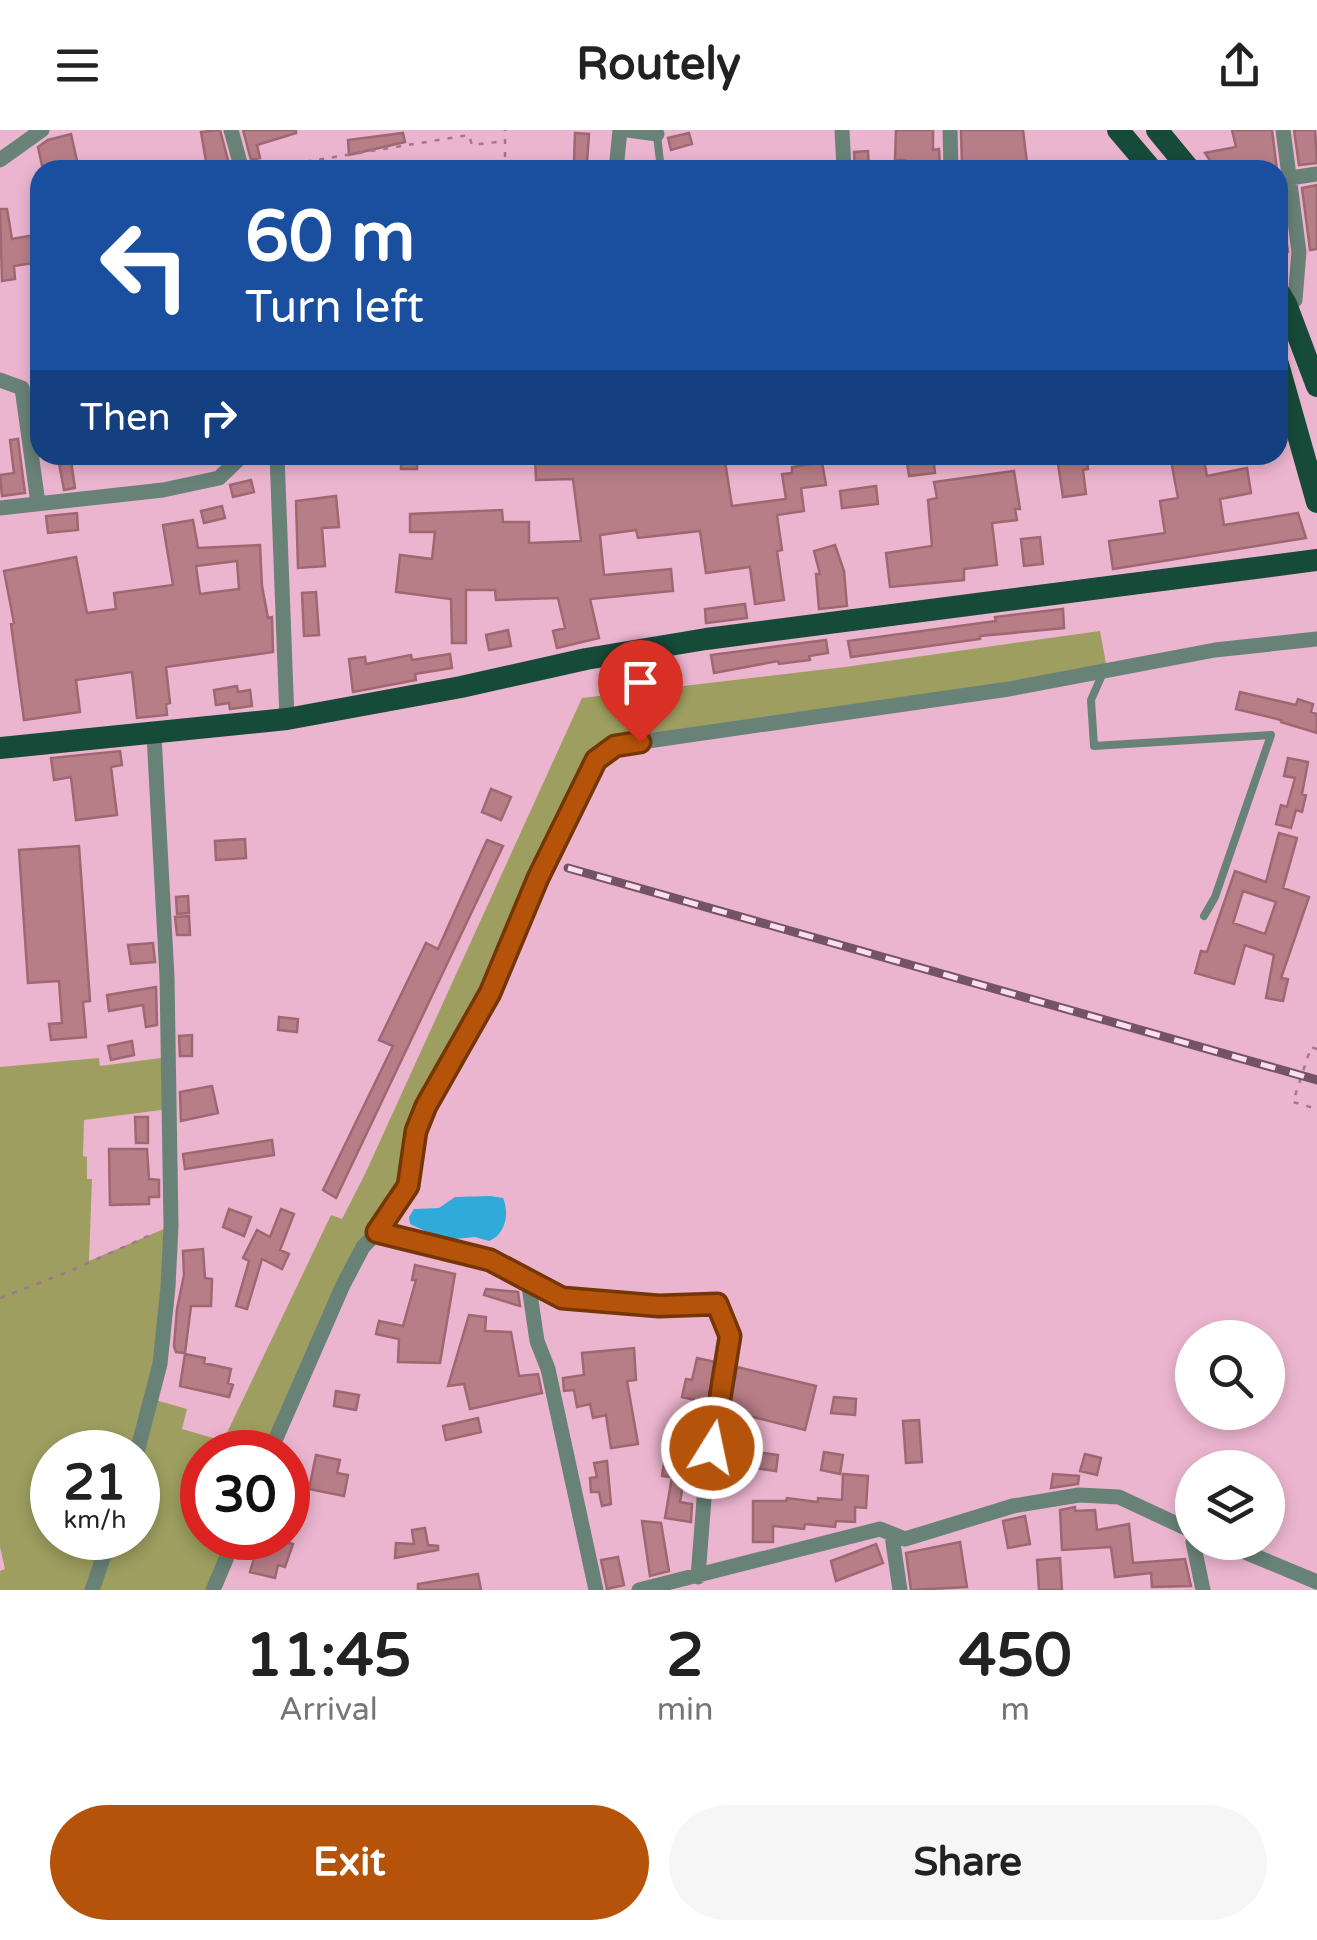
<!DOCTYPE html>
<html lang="en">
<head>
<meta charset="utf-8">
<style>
	:root { --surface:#fff; --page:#f6f6f6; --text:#222; --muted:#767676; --accent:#b45309 }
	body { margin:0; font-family:"Varela Round",sans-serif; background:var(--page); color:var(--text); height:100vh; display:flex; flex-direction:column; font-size:38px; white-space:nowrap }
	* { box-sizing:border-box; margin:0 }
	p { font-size:32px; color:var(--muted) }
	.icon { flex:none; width:55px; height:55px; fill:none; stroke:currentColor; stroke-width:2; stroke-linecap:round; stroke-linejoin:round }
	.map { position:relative; height:1460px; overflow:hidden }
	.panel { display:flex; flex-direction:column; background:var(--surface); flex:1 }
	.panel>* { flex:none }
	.banner { position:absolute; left:30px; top:30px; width:1258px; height:305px; border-radius:30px; box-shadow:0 5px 15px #0003; background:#1a4fa0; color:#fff; overflow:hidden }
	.controls { position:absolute; left:1175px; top:1190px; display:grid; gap:20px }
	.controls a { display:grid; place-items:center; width:110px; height:110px; border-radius:50%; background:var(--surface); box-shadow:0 5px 15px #0003; font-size:50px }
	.speed { position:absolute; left:30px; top:1300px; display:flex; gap:20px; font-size:50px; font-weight:700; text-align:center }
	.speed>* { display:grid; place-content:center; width:130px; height:130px; border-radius:50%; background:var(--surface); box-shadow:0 5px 15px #0003; line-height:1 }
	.speed small { font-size:25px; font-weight:400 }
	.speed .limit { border:15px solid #d22; background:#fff; color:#111 }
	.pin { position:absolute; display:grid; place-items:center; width:85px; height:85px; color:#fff; margin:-102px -42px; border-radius:50% 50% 50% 0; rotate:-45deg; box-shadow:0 0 10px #0007 }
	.pin .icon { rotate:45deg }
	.me { position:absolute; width:110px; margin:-55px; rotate:10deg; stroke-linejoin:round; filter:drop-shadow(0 0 8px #0008) }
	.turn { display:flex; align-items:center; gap:35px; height:210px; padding:0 50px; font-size:45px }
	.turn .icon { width:130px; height:130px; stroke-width:2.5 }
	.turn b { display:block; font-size:70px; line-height:85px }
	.then { display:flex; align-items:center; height:95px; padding:0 50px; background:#0003; gap:20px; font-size:38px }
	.eta { display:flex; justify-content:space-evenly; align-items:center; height:170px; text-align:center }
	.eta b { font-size:60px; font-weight:800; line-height:70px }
	.primary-button { display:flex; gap:20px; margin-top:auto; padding:20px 50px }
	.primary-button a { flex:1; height:115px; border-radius:60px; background:var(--accent); color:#fff; font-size:40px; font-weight:800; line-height:115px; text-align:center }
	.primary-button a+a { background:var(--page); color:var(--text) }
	header { display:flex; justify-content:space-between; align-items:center; height:130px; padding:0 50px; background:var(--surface); font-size:45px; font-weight:800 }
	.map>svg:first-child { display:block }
	.green { fill:#9d9e5f; fill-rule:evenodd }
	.water { fill:#30abd9 }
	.building { fill:#b87e88; stroke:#9f6770; stroke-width:2.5; fill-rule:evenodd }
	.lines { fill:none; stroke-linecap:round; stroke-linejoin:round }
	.path { stroke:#a0778b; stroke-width:2.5; stroke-dasharray:5 8; stroke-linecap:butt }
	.lane { stroke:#698278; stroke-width:8 }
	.street { stroke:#698278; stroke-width:15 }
	.primary { stroke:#164a39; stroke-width:22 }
	.rail-casing { stroke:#745363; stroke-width:9 }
	.rail { stroke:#fcdfec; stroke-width:5; stroke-dasharray:15; stroke-linecap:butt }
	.route-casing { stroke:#753606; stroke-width:25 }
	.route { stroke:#b45309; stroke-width:18 }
</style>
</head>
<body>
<header><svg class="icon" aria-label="menu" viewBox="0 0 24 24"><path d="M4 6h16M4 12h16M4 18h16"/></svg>Routely<svg class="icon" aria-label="share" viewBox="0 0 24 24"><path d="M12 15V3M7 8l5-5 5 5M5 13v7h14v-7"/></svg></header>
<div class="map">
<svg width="1317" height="1460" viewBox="0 0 1317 1460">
	<rect width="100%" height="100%" fill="#ecb5cf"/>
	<!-- green -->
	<path class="green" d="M1100,501L1107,539L606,620L539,748L427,976L408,1056L363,1117L270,1322H202V1408H235L213,1460H0V1441L5,1439L0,1417V937L99,928L100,936L169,927V979L84,990L83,1026L87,1027V1049H92L89,1131L171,1096L152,1269L187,1279L182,1299L223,1311L331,1085L342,1089L365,1044L582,568L845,537ZM52,1322H138V1408H52Z"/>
	<!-- water -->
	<path class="water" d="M490,1066L503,1068C510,1084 505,1105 489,1111L475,1107L445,1110L410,1094L409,1087L414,1079L439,1078L455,1067Z"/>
	<!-- building -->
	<path class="building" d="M220,0L229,34L207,37L201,2Z
		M243,0H296V3L257,15L260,28L251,30Z
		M896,0H933V20L939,19L940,38L906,40L905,30H895Z
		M961,0H1023L1027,33L962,37Z
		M1232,0H1272L1277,40H1216L1205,23L1236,17Z
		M1294,0H1315L1317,33L1299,35Z
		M403,3L405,12L349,25L348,10Z
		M575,3L589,4L587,33L574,32Z
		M689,3L692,14L671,20L668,8Z
		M71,4L79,40H43L38,17L48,10Z
		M868,21L869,40H855L854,22Z
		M1278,45L1288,122L1278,124Z
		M1317,55V119L1310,120L1302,58Z
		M0,79H7L12,109L40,104V132L14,136L15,149L2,151Z
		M18,309L25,363L2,366L0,345L14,343L10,310Z
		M401,325H417V339H401Z
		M535,325H555V332L609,325H724L732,376L786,369L782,344L792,343V337L822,332L826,355L801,358L804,381L777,385L782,420L777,421L784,470L755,474L750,437L706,443L700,401L638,408L636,400L600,405L604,445L671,439L673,461L590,469L599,508L557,518L553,501L565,498L558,468L496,470L495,460H466V513H452L451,469L396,462L400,425L432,429L435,402H410V384L502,380L503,392H529V413L581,411L573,349L536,350Z
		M906,325H933L935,343L909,346Z
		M1086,325L1088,339L1083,340L1086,364L1063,367L1057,327Z
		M1170,325H1203L1207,346L1247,338L1251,363L1220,369L1224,395L1298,383L1306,408L1113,439L1109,411L1165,403L1160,371L1178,368Z
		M71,331L75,358L64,360L59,333Z
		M1014,341L1020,379H1015L1017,390L992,393L997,435L964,439V450L890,457L886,423L932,416L928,370L937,368L934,352Z
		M251,350L254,362L233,367L230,355Z
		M876,356L878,374L842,378L840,361Z
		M336,366L339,397L322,398L325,436L298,438L296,371Z
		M222,376L225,388L204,393L201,381Z
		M77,383L78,400L48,403L46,386Z
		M193,390L198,418L260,415L262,456L268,488L272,487L273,522L166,537L170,573L166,574L167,585L137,588L132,542L76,550L80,582L24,590L11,494L14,493L4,441L76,427L87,483L116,479L114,463L173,455L163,395ZM237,431L239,459L200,464L196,436Z
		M1040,407L1043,434L1024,436L1021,409Z
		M835,415L844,441L847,476L819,479L816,444H820L814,421Z
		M316,462L319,505L304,506L302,463Z
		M745,474L747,488L706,493L705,479Z
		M1063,479L1064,498L980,506V509L851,527L848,511L996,491L995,487Z
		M508,500L511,516L489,520L486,505Z
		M826,510L828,523L809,526L810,530L779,534L778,531L714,543L711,525Z
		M450,524L452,538L415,544L416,550L353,562L349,529L365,527L366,534L411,525L412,530Z
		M661,532L664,546L621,553L619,541Z
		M237,556L238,562L250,560L252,576L230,579L229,573L216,575L214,560Z
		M1240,562L1296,575L1298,569L1313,574L1311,582L1317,584V603L1281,592V590L1236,579Z
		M120,621L122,635L111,637L117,685L76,690L71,647L54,650L51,628Z
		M1288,628L1308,632L1302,664L1306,665L1302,682L1296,680L1291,698L1276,694L1281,675L1287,677L1295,648L1284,646Z
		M491,659L511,667L501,690L482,682Z
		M1279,703L1297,708L1283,758L1309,767L1281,848L1288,849L1283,871L1266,868L1274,825L1245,815L1234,854L1195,843L1201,821L1207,822L1235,741L1266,752ZM1243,761L1276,772L1265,804L1233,793Z
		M245,709L246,728L216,730L215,711Z
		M487,710L503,716L336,1068L323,1060L393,916L379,910L426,813L438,819Z
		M79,716L90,871L83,872L86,907L51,910L49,894L62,893L59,851L28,853L19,720Z
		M188,766L189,783L177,784L176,767Z
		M189,786L190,805H177L175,787Z
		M153,813L155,832L131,834L128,815Z
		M156,857L157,895L146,897L143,875L109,881L107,865Z
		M279,887L298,889L297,902L278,900Z
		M192,905V926H180L179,906Z
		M132,911L134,925L111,930L108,916Z
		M212,956L218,983L181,991L180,962Z
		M135,987H148V1013H136Z
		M272,1010L274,1025L185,1039L183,1024Z
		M109,1019H147L149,1049L159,1050V1067H149V1074L110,1075Z
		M229,1079L251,1087L244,1106L223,1097Z
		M281,1079L294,1084L280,1120L289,1124L282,1139L262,1129L247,1179L236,1176L249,1131L243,1128L257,1100L270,1107Z
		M203,1119L205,1148L212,1149L211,1176H191L185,1223L176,1222L174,1216L177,1179L184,1145L183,1121Z
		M415,1135L455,1144L440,1233L398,1232L399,1209L376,1204L379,1191L403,1196L416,1150H412Z
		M486,1159L518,1162L520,1176L484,1165Z
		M469,1185L486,1187L485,1201L511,1202L519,1246L538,1244L542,1263L470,1279L464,1254L448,1256Z
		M634,1218L636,1250L627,1251L638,1314L611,1318L606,1285L593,1288L590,1274L577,1277L574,1260L564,1261L563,1248L584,1245L582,1223Z
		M185,1224L205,1228L204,1233L231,1239L228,1253L233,1255L229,1267L180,1256Z
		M697,1228L715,1232L708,1273L682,1267L686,1249L692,1250Z
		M737,1237L816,1256L805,1300L729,1281Z
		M336,1261L359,1265L356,1280L334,1276Z
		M834,1267L856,1269L855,1285L831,1283Z
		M478,1288L481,1302L446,1310L443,1296Z
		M919,1290L922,1332L906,1333L903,1291Z
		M666,1321L688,1326L680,1372L692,1374L691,1392L665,1388L672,1347L662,1346Z
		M757,1322L778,1325L776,1341L755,1338Z
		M824,1322L843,1325L840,1344L821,1340Z
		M1085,1324L1101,1328L1097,1345L1080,1341Z
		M316,1325L340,1330L337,1343L348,1345L344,1366L309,1359Z
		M607,1331L611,1374L602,1376L599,1362H591L590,1348L597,1347L594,1333Z
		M843,1344L868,1346L866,1378L855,1377V1392L836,1391L835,1397L805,1394L804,1399L773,1396V1412H753V1371H786L787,1368L818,1372V1368L842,1370Z
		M1053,1344L1079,1346L1078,1354L1051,1358Z
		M1075,1377V1381L1095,1380L1097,1400L1129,1394L1133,1433L1185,1429L1191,1456L1152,1457L1151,1443L1115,1447L1111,1417L1062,1420L1060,1380Z
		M1025,1386L1030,1414L1008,1418L1003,1391Z
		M642,1391L661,1393L669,1441L650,1446Z
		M425,1398L428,1415L438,1416V1420L395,1428L396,1413L414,1414L412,1400Z
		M267,1408L293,1414L285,1437L278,1435L275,1448L250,1442L257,1418L263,1420Z
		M960,1412L967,1457L911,1460L906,1423Z
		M876,1414L883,1433L836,1451L831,1431Z
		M618,1427L624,1455L607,1459L601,1430Z
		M1060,1428L1062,1460H1039L1037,1430Z
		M478,1444L481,1460H418V1454Z"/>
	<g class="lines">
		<!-- path -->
		<path class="path" d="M255,40L469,5L472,15L505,11
			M505,40V0
			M1317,919L1311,917L1293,972L1317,979
			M0,1168L68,1142L155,1103"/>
		<!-- lane -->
		<path class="lane" d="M657,5L661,40
			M1102,545L1091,570L1094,616L1271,605L1215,767L1204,786"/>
		<!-- street -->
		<path class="street" d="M231,0L242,40
			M628,0L657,4
			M842,0L844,40
			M950,0L951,40
			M1283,0L1299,122L1295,170L1286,174
			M0,30L42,0
			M616,40L620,0
			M1290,48L1317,44
			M0,250L22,258L38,373
			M277,325L287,589
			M0,378L163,360L219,348L243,325
			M377,1102L490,1130L562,1168L659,1176L717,1174L731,1206L705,1356L698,1447
			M528,1150L537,1211L548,1239L596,1460
			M137,1322L160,1234L168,1157L171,1096L167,847L154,605
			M270,1322L343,1155L363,1117L382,1097L408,1056L412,1016L427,976L490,863L539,748L596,630L615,616L641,612L1009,559L1215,520L1317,509
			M892,1406L900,1460
			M1193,1412L1203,1460
			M1221,1412L1317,1452
			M92,1460L110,1408
			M213,1460L235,1408
			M639,1460L880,1399L905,1409L1013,1376L1079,1365L1119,1367L1192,1401"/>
		<!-- primary -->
		<path class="primary" d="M1118,0L1152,40
			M1157,0L1190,40
			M1278,161L1286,174L1317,256
			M1278,234L1317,372
			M0,618L287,589L461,557L586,529L706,509L1317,430"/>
		<!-- rail casing -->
		<g class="rail-casing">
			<path id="rail" d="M568,738L1317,950"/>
		</g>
		<!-- rail -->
		<use href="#rail" class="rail"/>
	</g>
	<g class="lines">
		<!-- route casing -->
		<g class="route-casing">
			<path id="route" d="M640,612L615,616L596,630L538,748L490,863L426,976L416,1001L408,1056L377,1102L490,1130L562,1168L659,1176L717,1174L730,1206L712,1318"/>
		</g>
		<!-- route -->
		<use href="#route" class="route"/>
	</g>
</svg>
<div class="controls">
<a><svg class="icon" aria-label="search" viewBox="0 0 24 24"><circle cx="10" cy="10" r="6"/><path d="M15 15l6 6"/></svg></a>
<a><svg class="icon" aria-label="layers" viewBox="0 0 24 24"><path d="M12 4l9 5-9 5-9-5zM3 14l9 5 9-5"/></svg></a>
</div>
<div class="speed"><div>21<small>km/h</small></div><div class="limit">30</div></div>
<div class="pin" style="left:640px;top:612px;background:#d93025"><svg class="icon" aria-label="arrive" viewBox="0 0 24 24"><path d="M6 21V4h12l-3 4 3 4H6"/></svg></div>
<svg class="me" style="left:712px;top:1318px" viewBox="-20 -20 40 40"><circle r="17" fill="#b45309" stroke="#fff" stroke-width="3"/><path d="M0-11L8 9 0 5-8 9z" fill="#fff"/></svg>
<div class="banner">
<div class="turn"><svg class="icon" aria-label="left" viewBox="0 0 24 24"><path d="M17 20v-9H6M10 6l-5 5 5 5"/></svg><div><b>60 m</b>Turn left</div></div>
<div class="then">Then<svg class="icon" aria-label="right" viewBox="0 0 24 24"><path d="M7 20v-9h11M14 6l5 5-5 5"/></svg></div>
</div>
</div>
<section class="panel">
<div class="eta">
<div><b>11:45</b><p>Arrival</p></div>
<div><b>2</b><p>min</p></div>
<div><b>450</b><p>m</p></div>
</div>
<div class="primary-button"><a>Exit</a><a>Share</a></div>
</section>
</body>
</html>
